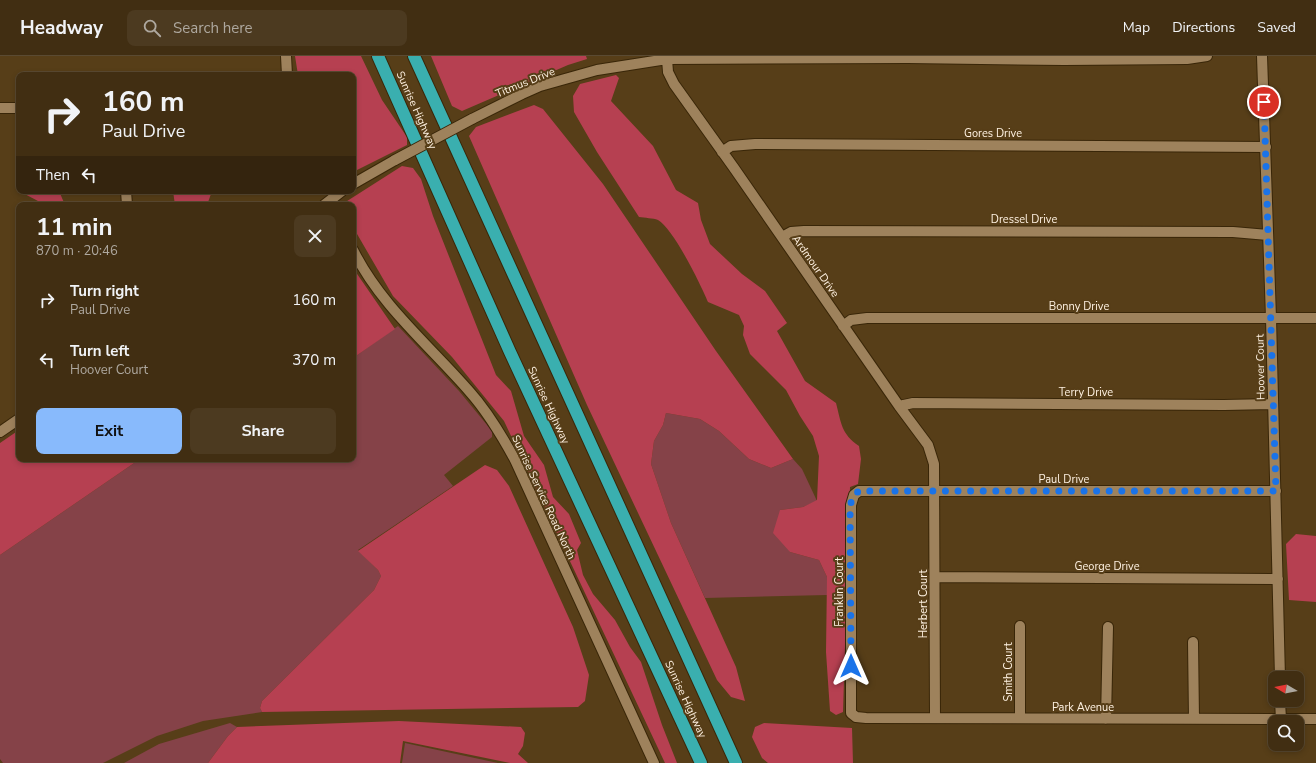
<!DOCTYPE html>
<html lang="en">
<head>
<meta charset="utf-8">
<style>
	:root { --surface:#412e12; --page:#4c3a20; --text:#f1f3f6; --muted:#aea89f; --line:#5a4a32; --accent:#88bafc }
	body { margin:0; font-family:"Nunito Sans",sans-serif; background:var(--page); color:var(--text); height:100vh; display:flex; flex-direction:column; font-size:15px; white-space:nowrap }
	* { box-sizing:border-box; margin:0 }
	p { font-size:13px; color:var(--muted) }
	.icon { flex:none; width:22px; height:22px; fill:none; stroke:currentColor; stroke-width:2; stroke-linecap:round; stroke-linejoin:round }
	.map { position:relative; flex:1; overflow:hidden }
	.side { position:absolute; left:16px; top:146px; width:340px; height:260px; display:flex; flex-direction:column; background:var(--surface); border-radius:8px; box-shadow:0 2px 6px #0003,0 0 0 1px var(--line) }
	.side>* { flex:none }
	.top-card { position:absolute; left:16px; top:16px; width:340px; height:122px; border-radius:8px; box-shadow:0 2px 6px #0003,0 0 0 1px var(--line); background:#412e12; color:var(--text); overflow:hidden }
	.needle { width:26px; rotate:280deg }
	.controls { position:absolute; left:1268px; top:615px; display:grid; gap:8px }
	.controls a { display:grid; place-items:center; width:36px; height:36px; border-radius:8px; background:var(--surface); box-shadow:0 2px 6px #0003,0 0 0 1px var(--line); font-size:20px }
	.pin { position:absolute; display:grid; place-items:center; width:34px; height:34px; color:#fff; margin:-17px; border:2px solid #fff; border-radius:50%; box-shadow:0 1px 4px #0007 }
	.me { position:absolute; width:44px; margin:-22px; rotate:0deg; stroke-linejoin:round; filter:drop-shadow(0 0 3px #0008) }
	.turn { display:flex; align-items:center; gap:14px; height:84px; padding:0 20px; font-size:18px }
	.turn .icon { width:52px; height:52px; stroke-width:2.5 }
	.turn b { display:block; font-size:28px; line-height:34px }
	.then { display:flex; align-items:center; height:38px; padding:0 20px; background:#0003; gap:8px; font-size:15px }
	.round { display:grid; place-items:center; flex:none; width:42px; height:42px; border-radius:8px; background:var(--page) }
	.summary { display:flex; align-items:center; justify-content:space-between; height:68px; padding:0 20px }
	h1 { font-size:24px; font-weight:700; line-height:30px }
	.button { display:flex; gap:8px; margin-top:auto; padding:8px 20px }
	.button a { flex:1; height:46px; border-radius:8px; background:var(--accent); color:#111; font-size:16px; font-weight:700; line-height:46px; text-align:center }
	.button a+a { background:var(--page); color:var(--text) }
	ul { padding:0; list-style:none }
	li { display:flex; align-items:center; gap:12px; height:60px; padding:0 20px }
	li div { flex:1 }
	li b { display:block; font-size:15px }
	li em { font-style:normal }
	header { display:flex; align-items:center; gap:24px; box-sizing:border-box; height:56px; padding:0 20px; background:var(--surface); border-bottom:1px solid var(--line) }
	header strong { font-size:19px }
	nav { display:flex; gap:22px; margin-inline-start:auto; font-size:14px }
	.search { width:280px; height:36px; background:var(--page); display:flex; align-items:center; gap:10px; box-sizing:border-box; padding:0 14px; border-radius:8px; color:var(--muted); font-size:15px }
	.map>svg:first-child { display:block }
	.green { fill:#854248 }
	.forest { fill:#b64051 }
	.lines { fill:none; stroke-linecap:round; stroke-linejoin:round }
	.minor-casing { stroke:#392608; stroke-width:12 }
	.highway-casing { stroke:#392608; stroke-width:14 }
	.minor { stroke:#9e825c; stroke-width:10 }
	.highway { stroke:#3aafaf; stroke-width:12 }
	.minor-bridge-casing { stroke:#392608; stroke-width:12; stroke-linecap:butt }
	.minor-bridge { stroke:#9e825c; stroke-width:10 }
	.route { stroke:#1a73e8; stroke-width:7; stroke-dasharray:0 12.6 }
	.labels { text-anchor:middle; stroke-width:4; stroke-linejoin:round; paint-order:stroke }
	.street-label { font-size:11px; fill:#fef1e1; stroke:#573e18 }
</style>
</head>
<body>
<header>
<strong>Headway</strong>
<div class="search"><svg class="icon" aria-label="search" viewBox="0 0 24 24"><circle cx="10" cy="10" r="6"/><path d="M15 15l6 6"/></svg>Search here</div>
<nav><a>Map</a><a>Directions</a><a>Saved</a></nav>
</header>
<div class="map">
<svg width="1316" height="707" viewBox="0 0 1316 707">
	<rect width="100%" height="100%" fill="#573e18"/>
	<!-- green -->
	<path class="green" d="M398,270L459,335L492,375V381L444,419L453,430L358,494L378,514L381,520L374,534L262,645L260,652L262,656L203,665L157,680L103,707H3L0,703V499L140,403H353V302Z
		M666,357L700,363L719,375L749,403L771,412L793,403L802,413L817,445L803,451L780,454L790,496L819,504L827,521V539L705,542L671,467L651,408L654,385L663,369Z
		M230,667L237,671L228,680L208,707H124L159,688Z
		M405,687L498,707H402Z"/>
	<!-- forest -->
	<path class="forest" d="M295,0H361L382,44L407,81V89L353,116V19H298Z
		M431,0H586L587,3L568,9L462,55L452,50Z
		M616,19L619,22L611,45L653,90L676,134L698,147L701,164L710,188L742,218L765,235L787,267L777,275L805,325L836,347C841,366 841,378 859,390L861,403L858,428L850,431L843,656L836,659L830,655L826,596L827,521L819,504L790,496L773,477L780,454L803,451L817,444L819,400L813,380L800,360L786,334L750,298L743,279L744,270L739,259L708,246C701,229 673,172 658,164C653,162 645,162 639,161L597,96L574,56L573,40L580,28Z
		M534,49L543,53L603,128L716,295L793,403L771,412L749,403L719,375L700,363L666,357L663,369L654,385L651,408L671,467L736,611L745,645L731,641L717,624L587,349L469,80L476,71Z
		M402,110L413,112L421,123L433,160L496,319L511,335L524,380L544,409L553,441L569,458L581,487L577,494L583,519L593,538L615,564L630,591L641,606L662,669L677,707H665L504,365L452,301L393,240L353,171V149H345L344,147Z
		M19,135H59L65,149H38V145Z
		M173,135H220L211,138L207,149H175Z
		M353,212L395,273L353,302Z
		M19,374V403H140L0,499V387Z
		M485,409L497,414L509,430L573,571L589,619L585,645L578,651L262,656L260,652L262,645L374,534L381,520L378,514L358,495Z
		M1296,478L1316,480V546L1289,544L1286,488Z
		M399,665L521,671L525,677L523,690L518,698L528,707H510L403,685L400,707H208L228,680L237,671Z
		M764,667L852,672L853,707H768L762,702L752,681L755,671Z"/>
	<g class="lines">
		<!-- minor casing -->
		<g class="minor-casing">
			<path id="minor" d="M286,0L287,19
				M1262,0L1271,262L1280,622
				M667,3L668,16L674,28L734,112L899,350L928,389L934,408L935,662
				M0,52H19
				M472,63L522,38L540,30L597,14L667,3L908,2L1064,4L1187,3L1207,0
				M722,96L731,90L755,88L1266,91
				M353,128L395,104
				M126,135L127,149
				M324,149L342,135
				M782,181L791,176L804,175L1233,176L1268,179
				M353,194C381,250 429,289 469,335C488,356 502,380 515,404L654,707
				M843,270L851,264L867,262H1316
				M899,350L913,347L1224,349L1273,348
				M0,376L19,363
				M1276,435H859L854,439L851,449V657L856,661L866,662L1316,663
				M935,521L1278,523
				M1193,586L1194,663
				M1280,644L1281,664
				M1020,662V570
				M1106,663L1108,571"/>
		</g>
		<!-- highway casing -->
		<g class="highway-casing">
			<path id="highway" d="M378,0L510,296L701,707
				M414,0L736,707"/>
		</g>
		<!-- minor -->
		<use href="#minor" class="minor"/>
		<!-- highway -->
		<use href="#highway" class="highway"/>
		<!-- minor-bridge casing -->
		<g class="minor-bridge-casing">
			<path id="minor-bridge" d="M395,104L472,63"/>
		</g>
		<!-- minor-bridge -->
		<use href="#minor-bridge" class="minor-bridge"/>
	</g>
	<g class="lines">
		<!-- route -->
		<path class="route" d="M851,610L850,449L854,439L859,435H1276L1264,46"/>
	</g>
	<g class="labels">
		<!-- street labels -->
		<g class="street-label">
			<text transform="translate(525 26) rotate(-22)" y="4">Titmus Drive</text>
			<text transform="translate(417 54) rotate(66)" y="4">Sunrise Highway</text>
			<text x="993" y="81">Gores Drive</text>
			<text x="1024" y="167">Dressel Drive</text>
			<text transform="translate(816 210) rotate(55)" y="4">Ardmour Drive</text>
			<text x="1079" y="254">Bonny Drive</text>
			<text transform="translate(1260 311) rotate(-91)" y="4">Hoover Court</text>
			<text x="1086" y="340">Terry Drive</text>
			<text transform="translate(549 349) rotate(65)" y="4">Sunrise Highway</text>
			<text x="1064" y="427">Paul Drive</text>
			<text transform="translate(544 441) rotate(65)" y="4">Sunrise Service Road North</text>
			<text x="1107" y="514">George Drive</text>
			<text transform="translate(839 536) rotate(-90)" y="4">Franklin Court</text>
			<text transform="translate(923 548) rotate(-90)" y="4">Herbert Court</text>
			<text transform="translate(1008 616) rotate(-90)" y="4">Smith Court</text>
			<text transform="translate(686 643) rotate(65)" y="4">Sunrise Highway</text>
			<text x="1083" y="655">Park Avenue</text>
		</g>
	</g>
</svg>
<div class="controls">
<a><svg class="needle" viewBox="-14 -14 28 28"><path d="M0-13l5 13h-10z" fill="#e53935"/><path d="M0 13l5-13h-10z" fill="#aea89f"/></svg></a>
<a><svg class="icon" aria-label="search" viewBox="0 0 24 24"><circle cx="10" cy="10" r="6"/><path d="M15 15l6 6"/></svg></a>
</div>
<div class="pin" style="left:1264px;top:46px;background:#d93025"><svg class="icon" aria-label="arrive" viewBox="0 0 24 24"><path d="M6 21V4h12l-3 4 3 4H6"/></svg></div>
<svg class="me" style="left:851px;top:610px" viewBox="-20 -20 40 40"><path d="M0-17L14 15 0 8-14 15z" fill="#1a73e8" stroke="#fff" stroke-width="4"/></svg>
<div class="top-card">
<div class="turn"><svg class="icon" aria-label="right" viewBox="0 0 24 24"><path d="M7 20v-9h11M14 6l5 5-5 5"/></svg><div><b>160 m</b>Paul Drive</div></div>
<div class="then">Then<svg class="icon" aria-label="left" viewBox="0 0 24 24"><path d="M17 20v-9H6M10 6l-5 5 5 5"/></svg></div>
</div>
<section class="side">
<div class="summary"><div><h1>11 min</h1><p>870 m · 20:46</p></div><a class="round"><svg class="icon" aria-label="close" viewBox="0 0 24 24"><path d="M6 6l12 12M18 6L6 18"/></svg></a></div>
<ul>
<li><svg class="icon" aria-label="right" viewBox="0 0 24 24"><path d="M7 20v-9h11M14 6l5 5-5 5"/></svg><div><b>Turn right</b><p>Paul Drive</p></div><em>160 m</em></li>
<li><svg class="icon" aria-label="left" viewBox="0 0 24 24"><path d="M17 20v-9H6M10 6l-5 5 5 5"/></svg><div><b>Turn left</b><p>Hoover Court</p></div><em>370 m</em></li>
</ul>
<div class="button"><a>Exit</a><a>Share</a></div>
</section>
</div>
</body>
</html>
